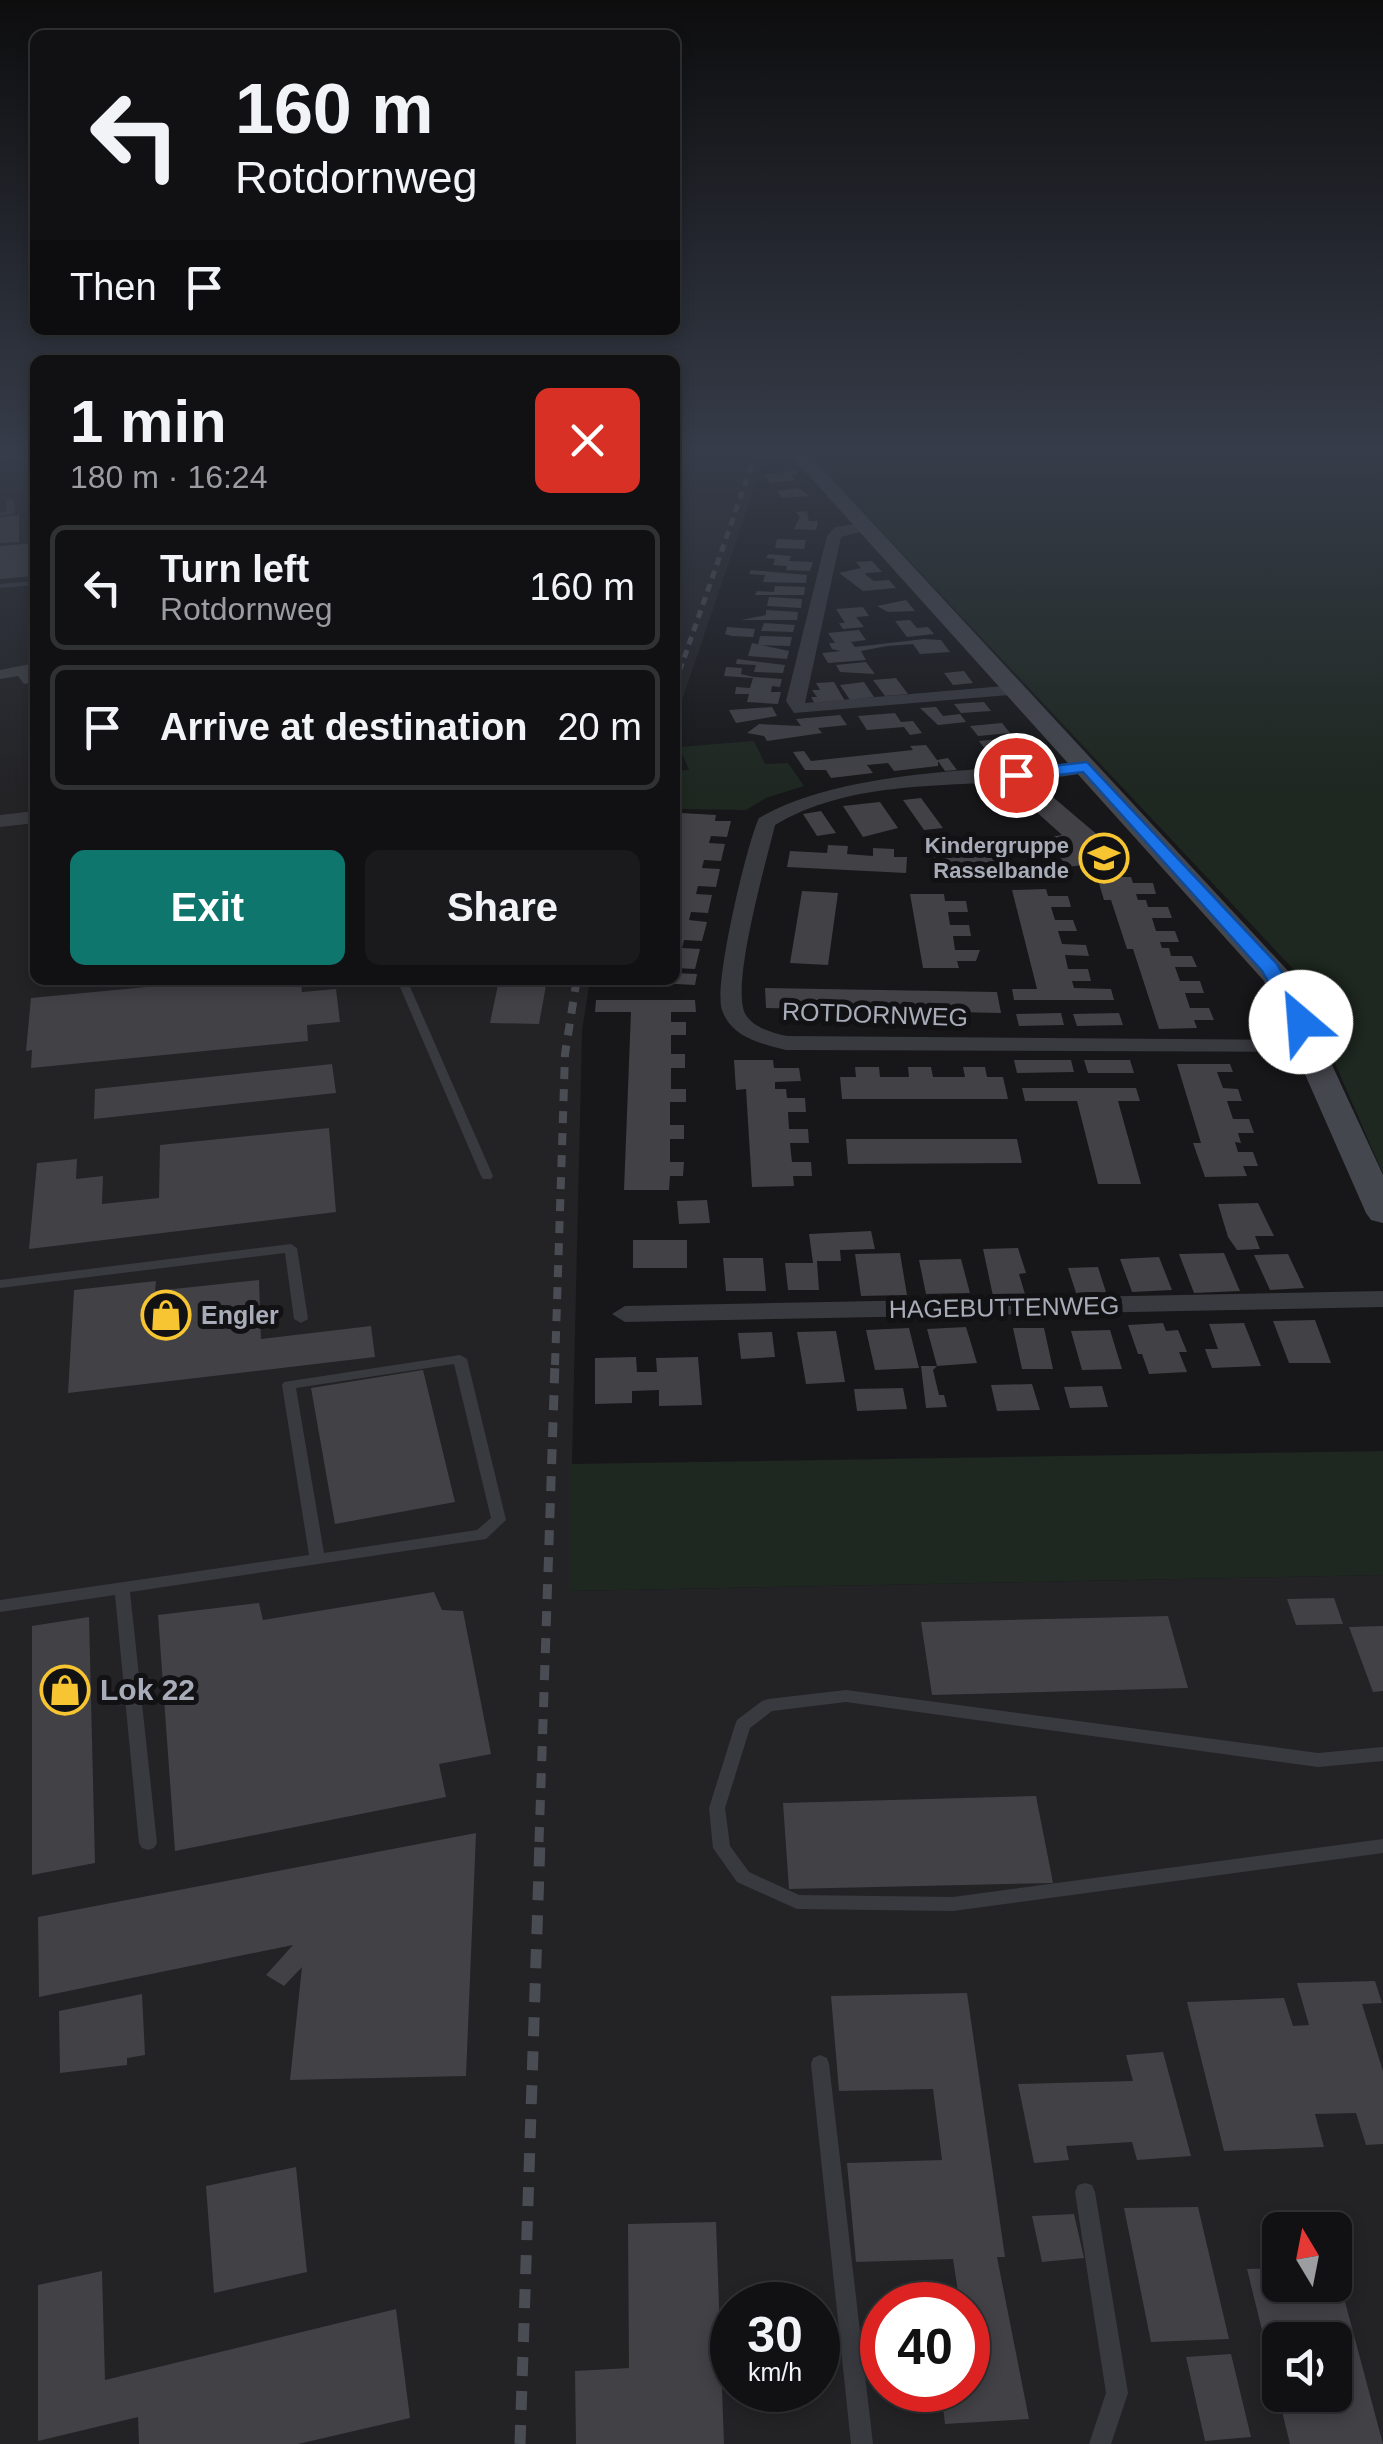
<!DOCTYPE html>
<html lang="en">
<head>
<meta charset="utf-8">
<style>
	:root { --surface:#111113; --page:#1a1a1c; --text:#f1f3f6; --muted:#9c9da0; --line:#303133; --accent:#0f766e }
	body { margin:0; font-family:Arial,sans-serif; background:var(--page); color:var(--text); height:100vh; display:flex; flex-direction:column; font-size:38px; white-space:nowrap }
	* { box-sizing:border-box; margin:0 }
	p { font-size:32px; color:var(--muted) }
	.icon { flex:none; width:55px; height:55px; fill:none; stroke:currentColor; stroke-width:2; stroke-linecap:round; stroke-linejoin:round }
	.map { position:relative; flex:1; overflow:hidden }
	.drawer { position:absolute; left:30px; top:355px; width:650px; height:630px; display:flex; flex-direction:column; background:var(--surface); border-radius:15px; box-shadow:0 5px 15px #0003,0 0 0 2px var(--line) }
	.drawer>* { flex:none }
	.top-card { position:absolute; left:30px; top:30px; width:650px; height:305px; border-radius:15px; box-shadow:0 5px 15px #0003,0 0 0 2px var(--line); background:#111113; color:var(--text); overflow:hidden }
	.needle { width:65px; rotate:350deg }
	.fabs { position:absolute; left:1262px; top:2212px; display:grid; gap:20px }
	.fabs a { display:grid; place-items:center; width:90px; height:90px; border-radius:15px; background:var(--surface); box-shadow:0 5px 15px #0003,0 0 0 2px var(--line); font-size:50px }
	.speed { position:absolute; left:710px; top:2282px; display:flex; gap:20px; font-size:50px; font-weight:700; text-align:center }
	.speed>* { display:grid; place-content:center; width:130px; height:130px; border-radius:50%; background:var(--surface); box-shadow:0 5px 15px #0003,0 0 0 2px var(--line); line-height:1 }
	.speed small { font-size:25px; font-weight:400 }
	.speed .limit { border:15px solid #d22; background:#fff; color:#111 }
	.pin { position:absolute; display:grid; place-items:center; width:85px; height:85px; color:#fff; margin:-42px; border:5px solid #fff; border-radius:50%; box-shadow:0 2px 10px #0007 }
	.me { position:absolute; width:110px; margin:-55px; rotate:333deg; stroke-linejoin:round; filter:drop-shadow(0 0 8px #0008) }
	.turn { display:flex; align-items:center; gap:35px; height:210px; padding:0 40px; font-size:45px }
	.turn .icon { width:130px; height:130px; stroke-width:2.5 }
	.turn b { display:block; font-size:70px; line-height:85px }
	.then { display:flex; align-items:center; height:95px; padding:0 40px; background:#0003; gap:20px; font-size:38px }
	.round { display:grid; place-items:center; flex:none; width:105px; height:105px; border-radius:15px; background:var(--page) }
	.summary { display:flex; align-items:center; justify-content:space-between; height:170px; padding:0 40px }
	h1 { font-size:60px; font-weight:700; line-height:75px }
	.action { display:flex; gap:20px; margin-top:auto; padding:20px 40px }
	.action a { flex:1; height:115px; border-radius:15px; background:var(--accent); color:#fff; font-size:40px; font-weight:700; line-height:115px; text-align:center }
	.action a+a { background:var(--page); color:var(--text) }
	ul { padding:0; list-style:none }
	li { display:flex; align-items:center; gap:30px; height:125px; margin:0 20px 15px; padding:0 20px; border:5px solid var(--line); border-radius:15px }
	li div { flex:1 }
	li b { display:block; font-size:38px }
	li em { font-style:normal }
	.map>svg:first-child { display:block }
	.built { fill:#232326; fill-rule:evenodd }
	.green { fill:#1e2720 }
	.building { fill:#414146; fill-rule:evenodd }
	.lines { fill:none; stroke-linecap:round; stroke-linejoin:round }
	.lane { fill:#393a40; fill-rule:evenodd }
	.street { fill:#393a40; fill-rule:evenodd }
	.secondary { fill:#45474e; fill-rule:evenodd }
	.rail-far4 { stroke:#4a4c53; stroke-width:5; stroke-dasharray:8 6; stroke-linecap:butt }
	.rail-far3 { stroke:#4a4c53; stroke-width:6; stroke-dasharray:10 8; stroke-linecap:butt }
	.rail-far2 { stroke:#4a4c53; stroke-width:8; stroke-dasharray:12 10; stroke-linecap:butt }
	.rail-far1 { stroke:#4a4c53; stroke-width:9; stroke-dasharray:15 12; stroke-linecap:butt }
	.rail { stroke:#4a4c53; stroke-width:11; stroke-dasharray:19 15; stroke-linecap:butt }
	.route { fill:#1a73e8; stroke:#114b97; stroke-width:2.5 }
	.labels { text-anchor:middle; stroke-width:10; stroke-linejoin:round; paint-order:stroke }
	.far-poi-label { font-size:22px; font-weight:bold; fill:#a8acb9; stroke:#121214; text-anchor:end }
	.street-label { font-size:25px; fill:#a8acb9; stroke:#121214 }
	.poi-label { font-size:25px; font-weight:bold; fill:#a8acb9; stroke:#121214; text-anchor:start }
	.near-poi-label { font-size:30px; font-weight:bold; fill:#a8acb9; stroke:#121214; text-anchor:start }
</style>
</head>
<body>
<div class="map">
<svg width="1383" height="2444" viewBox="0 0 1383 2444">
	<rect width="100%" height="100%" fill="#171719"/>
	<!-- built -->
	<path class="built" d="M0,450H35V980H590L582,1031L569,1591L1383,1575V2444H0ZM1280,2230H1335V2285H1280ZM732,2305H818V2390H732ZM882,2305H968V2390H882ZM1280,2340H1335V2395H1280Z
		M675,450H767L675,721Z"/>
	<!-- green -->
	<path class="green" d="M805,450H1383V1174L1295,971Z
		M754,741L765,764L788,763L804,786L766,798L746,810L675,809V771L689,770L679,747Z
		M1383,1451V1575L569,1591V1464Z"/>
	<!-- building -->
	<path class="building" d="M795,470L798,474L791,475L796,480L770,483L764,475Z
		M797,488L810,496L782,498L777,491Z
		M807,511L809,521H818L816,530L794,529L800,517L796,512Z
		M19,515V542L0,543V517Z
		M777,539L806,540L804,549L775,548Z
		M35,543V576L0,579V546Z
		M768,554L791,556L789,561L813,562L810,571L786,570L787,566L773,565L775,559L766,558Z
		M872,561L882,572L865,573L867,576L874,581L889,580L896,588L863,591L839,573L861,568L856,562Z
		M751,570L807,575L806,583L763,582L765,575L749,574Z
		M775,586L805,587L804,595H755L757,591L774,592Z
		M769,597L802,599L801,608L767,606Z
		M906,600L915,611L888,612L877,606Z
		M863,607L869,616L856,617L864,627L843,629L839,623H845L836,609Z
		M766,610L798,612L797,620H741L766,615Z
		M910,620L917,628L928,627L934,634L907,637L895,621Z
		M764,623L795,625L793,632L761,631Z
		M727,627L755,629L753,637L732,636L725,634Z
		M859,630L866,640L851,642L855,647L924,639L941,640L950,652L920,654L913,644L887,646L861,651L866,660L828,663L822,653L841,651L832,649L829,643H835L828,633Z
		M760,636L792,637L790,646L758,645Z
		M752,643L789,651L787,659L748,656Z
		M737,659L785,665L783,673L754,672L756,665L736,664Z
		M866,662L875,674L840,672L836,665Z
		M35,663V682L24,684L18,676L0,679V670Z
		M726,667L742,668L741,674L753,677L782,679L780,687L772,686L771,692H781L778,704L747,702L749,694H735L736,687L750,688L753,678L724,676Z
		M964,671L973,683L953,685L944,673Z
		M896,678L908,694L885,696L873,680Z
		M834,682L845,701L815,704L811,697H817L812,690H820L816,683Z
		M864,682L874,697L850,700L840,685Z
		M984,702L991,711L961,713L954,704Z
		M772,707L777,716L736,723L729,710Z
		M936,707L943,716L960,714L966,722L938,725L920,708Z
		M895,713L901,722L913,721L922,733L910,735L904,727L867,730L858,716Z
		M840,715L847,725L818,728L822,733L767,741L764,736L747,733L759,724L801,726L796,719Z
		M1002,723L1010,733L978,736L970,726Z
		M1012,738L1028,759L995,762L979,741Z
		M926,745L937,760L948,758L957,770L945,771L938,761V766L894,771L888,763L867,765L873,773L831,778L826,770H805L793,752L804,751L811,761L913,750L910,746Z
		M1042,784L1054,798L1126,859L1068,867L1044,838L1062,835L1010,788Z
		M921,798L943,828L924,830L903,800Z
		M880,802L898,828L863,837L843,806Z
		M821,811L836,833L817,836L803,814Z
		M681,813L716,815L715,821H731L727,837L711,836L709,843L725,844L721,861L704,860L702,868L720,869L716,887L698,886L696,894L712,895L708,913L691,912L689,920L707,922L702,941L684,940L682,948L700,949L695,969L675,968V833Z
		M957,839L966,852L990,849L984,841L995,840L1013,863L944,871L933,856L946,854L937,842Z
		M828,845L848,846L847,854L873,856V848L894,849V857H907L906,873L787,867L790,851L827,853Z
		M1097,877H1131L1133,883H1153L1156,894H1136L1138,900H1146L1148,907H1168L1172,918H1152L1156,931H1175L1179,942H1160L1162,948H1169L1171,956H1192L1197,967H1175L1180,981H1200L1204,993H1185L1190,1008H1209L1214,1020H1194L1197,1028L1159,1029L1133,949H1127L1111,900H1104Z
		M1046,889L1048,896H1068L1071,907H1051L1055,920H1073L1077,931H1058L1062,944L1086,945L1089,956L1065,955L1068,969H1088L1091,981H1072L1074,988L1111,989L1114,1000H1014L1012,989H1037L1012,890Z
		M802,891L838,893L828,965L790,963Z
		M910,894H944L945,901H966L968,912H948L950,925H969L970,931L971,936H953L955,950H980L976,961H957L959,968H923Z
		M675,973L697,974L695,985L658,983L675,980Z
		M220,980H301L302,992L336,989L340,1022L307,1025L308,1041L31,1068L32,1050L26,1051L31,998Z
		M499,980H547L539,1024L490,1023Z
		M765,988L997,992L1001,1013L766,1008Z
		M596,1000H695L696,1012H671V1022H686V1035H671V1054H685V1068H671V1089H686V1102H670V1125H684V1139H670V1162H684L683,1176H670L669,1190H624L631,1012H595Z
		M1061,1013L1064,1025L1019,1026L1016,1014Z
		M1119,1013L1123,1025L1077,1026L1073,1014Z
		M734,1060H773L774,1068H799L801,1081L775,1082V1089H786L787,1098H805L806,1112H788L789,1129H808L809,1143H790L791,1153L792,1162H811L812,1176H793L794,1186L752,1187L746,1089L736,1090Z
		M1014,1060H1071L1074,1072L1017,1073Z
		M1084,1060H1130L1134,1073H1088Z
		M332,1064L336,1093L94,1119L95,1089Z
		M1177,1064H1230L1233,1072H1217L1223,1088L1238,1089L1242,1101H1227L1233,1119H1249L1254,1133H1238L1241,1143L1235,1142L1238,1152H1253L1258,1166H1243L1247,1176L1205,1177L1193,1143H1201Z
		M855,1067H879L880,1077H909L908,1067H931L933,1077H965L963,1067H985L987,1077H1003L1008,1099H842L840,1077H856Z
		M1022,1088H1136L1140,1101H1118L1141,1184H1098L1077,1101H1025Z
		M329,1128L336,1212L29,1249L37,1163L77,1159L76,1179L103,1176L102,1204L159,1198L160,1145Z
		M846,1139H1017L1022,1163L848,1164Z
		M707,1200L710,1223L679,1224L677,1201Z
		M1258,1203L1274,1236H1255L1260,1249L1237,1250L1228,1237L1218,1204Z
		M871,1231L875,1249L840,1250L841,1261H817L819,1290H788L785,1263H813L809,1234Z
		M633,1240H687V1268H633Z
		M1018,1248L1026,1273L1019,1274L1025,1294L993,1296L983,1249Z
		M900,1253L907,1295L861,1296L855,1254Z
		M1224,1253L1240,1291L1194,1293L1179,1254Z
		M1288,1254L1304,1288L1270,1290L1254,1255Z
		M1159,1257L1172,1290L1132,1292L1120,1259Z
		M723,1258H763L766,1291H726Z
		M961,1259L970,1293L926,1294L919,1260Z
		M1098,1267L1106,1292L1076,1293L1068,1268Z
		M259,1280L261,1339L371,1326L375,1357L68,1393L74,1290L156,1281L155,1291Z
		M1315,1320L1331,1363H1289L1273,1321Z
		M1163,1323L1166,1331L1178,1330L1187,1352H1179L1187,1372L1149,1374L1142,1354H1138L1128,1325Z
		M1244,1323L1261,1366L1212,1368L1205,1349H1218L1209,1324Z
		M966,1327L977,1363L937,1366L927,1329Z
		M909,1328L919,1368L875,1370L866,1330Z
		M1013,1328H1044L1053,1369H1022Z
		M1110,1330L1122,1369L1082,1370L1071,1331Z
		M836,1331L845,1382L806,1384L797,1332Z
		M772,1332L775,1357L741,1359L738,1333Z
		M636,1357L637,1372H657L656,1358L698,1357L702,1405L659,1406V1390L632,1391V1403L595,1404V1358Z
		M921,1366H937L933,1370L939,1395H944L947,1407L926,1408Z
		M423,1370L455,1502L335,1524L311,1388Z
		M1032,1384L1040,1410L997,1411L991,1385Z
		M1102,1386L1108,1407L1070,1408L1064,1387Z
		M903,1388L907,1409L857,1411L854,1389Z
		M434,1592L442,1610L463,1611L491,1754L439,1764L446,1797L175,1851L158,1615L259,1603L263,1620Z
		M1334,1598L1343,1624L1296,1625L1287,1599Z
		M1168,1616L1188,1688L932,1695L921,1622Z
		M89,1617L95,1863L32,1875V1626Z
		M1383,1626V1691L1373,1692L1349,1627Z
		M1036,1796L1053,1883L789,1889L783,1803Z
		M476,1833L466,2076L290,2080L302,1967L284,1986L266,1975L293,1945L39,1997L38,1917Z
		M1375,1981L1382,2003L1362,2004L1383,2071V2144L1366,2145L1356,2113L1315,2114L1324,2147L1224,2151L1187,2002L1284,1998L1293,2026L1309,2025L1297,1983Z
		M967,1993L1005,2257H997L1029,2419L945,2424L941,2390H968V2305H960L953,2259L856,2262L847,2163L942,2160L933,2089L839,2091L831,1996Z
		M142,1994L145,2055L127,2058V2065L60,2073L59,2011Z
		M1163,2052L1191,2156L1137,2160L1132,2142L1066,2146L1069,2160L1034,2163L1018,2084L1133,2081L1126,2055Z
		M296,2167L307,2272L214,2293L206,2186Z
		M1198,2207L1229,2339L1151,2342L1124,2208Z
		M1074,2214L1084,2258L1042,2262L1032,2216Z
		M716,2222L724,2444H576L575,2371L629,2368L628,2224Z
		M1280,2268V2285H1335L1336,2268L1383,2444H1290L1247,2269ZM1280,2340H1335V2395H1280Z
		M102,2271L105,2380L396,2309L410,2418L298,2444H139L138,2417L38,2441V2285Z
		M1231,2354L1251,2437L1205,2441L1186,2357Z"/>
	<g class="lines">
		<!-- lane -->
		<path class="lane" d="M10,499L14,501L15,513L0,516V512L7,511L6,501Z
			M35,581V585L0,588V584Z
			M397,980H407L493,1176L491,1179H483L481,1176Z
			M291,1244L297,1248L308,1319L301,1323L294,1319L285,1253L0,1288V1280Z
			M460,1355L467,1359L506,1520L486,1539L130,1592L157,1843L154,1848L148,1850L142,1848L139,1843L115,1595L0,1612V1600L309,1555L282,1385L284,1382ZM454,1364L491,1518L477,1530L324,1553L296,1388Z
			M846,1690L1318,1753L1383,1747V1761L1318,1767L846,1702L772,1711L750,1728L725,1808L730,1846L749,1872L799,1895L953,1897L1383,1839V1853L953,1911L797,1909L737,1882L713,1848L709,1808L735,1725L737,1720L762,1701L768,1699Z
			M820,2055L827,2058L829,2064L873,2444H851L811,2064L813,2058Z
			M1085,2183L1092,2185L1095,2192L1128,2393L1111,2444H1089L1106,2393L1075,2192L1078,2185Z"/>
		<!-- street -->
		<path class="street" d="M35,450V458L0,460V452Z
			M863,523L870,527L868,530L841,537L805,703L1016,685L1025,690L1022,694L794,713L786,701L827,536L835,527Z
			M1087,762L1096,767L1093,771C991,794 869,769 775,825C767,859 729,990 746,1015C754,1028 773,1033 787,1036L1312,1040L1320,1042L1323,1047L1320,1052L786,1050C761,1044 731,1037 722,1010C713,986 747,843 759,818C842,769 991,770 1087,762Z
			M35,811V823L0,827V815Z
			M1383,1291V1307L625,1322L612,1314L625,1306Z"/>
		<!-- secondary -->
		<path class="secondary" d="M786,450H805L1289,972L1383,1175V1223L1371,1220L1366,1213L1264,981Z"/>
		<!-- rail-far4 -->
		<path class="rail-far4" d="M675,684L757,450"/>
		<!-- rail-far3 -->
		<path class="rail-far3" d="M576,987L577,980"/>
		<!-- rail-far2 -->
		<path class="rail-far2" d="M555,1365L565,1054L576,984"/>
		<!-- rail-far1 -->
		<path class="rail-far1" d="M539,1842L555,1362"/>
		<!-- rail -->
		<path class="rail" d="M520,2444L540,1840"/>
	</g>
	<!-- sky -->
	<linearGradient id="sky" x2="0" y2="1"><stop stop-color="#0d0d0e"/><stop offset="0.57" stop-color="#363c49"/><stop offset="1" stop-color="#363c49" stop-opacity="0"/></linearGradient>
	<rect width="1383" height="792" fill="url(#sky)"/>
	<!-- route -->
	<path class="route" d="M1087,762L1277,964L1311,1022L1308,1026H1294L1262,971L1083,772L1016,780L1008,775L1016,770Z"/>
	<!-- icons -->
	<defs>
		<g id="school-ring" transform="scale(2.5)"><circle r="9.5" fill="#121214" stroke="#f6c531" stroke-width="1.5"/><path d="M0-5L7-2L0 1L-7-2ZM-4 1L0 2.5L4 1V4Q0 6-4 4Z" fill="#f6c531"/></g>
		<g id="shop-ring" transform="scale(2.5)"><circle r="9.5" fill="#121214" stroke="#f6c531" stroke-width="1.5"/><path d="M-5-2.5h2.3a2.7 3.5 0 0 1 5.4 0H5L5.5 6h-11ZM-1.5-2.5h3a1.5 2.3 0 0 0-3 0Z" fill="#f6c531"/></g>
	</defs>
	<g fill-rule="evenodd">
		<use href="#school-ring" x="1104" y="858"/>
		<use href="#shop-ring" x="166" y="1315"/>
		<use href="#shop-ring" x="65" y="1690"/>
	</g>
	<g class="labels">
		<!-- far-poi labels -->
		<g class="far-poi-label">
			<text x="1069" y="853">Kindergruppe<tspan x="1069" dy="25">Rasselbande</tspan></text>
		</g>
		<!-- street labels -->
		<g class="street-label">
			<text transform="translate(875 1014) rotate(2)" y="9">ROTDORNWEG</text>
			<text transform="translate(1004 1307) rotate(-1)" y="9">HAGEBUTTENWEG</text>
		</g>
		<!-- poi labels -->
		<g class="poi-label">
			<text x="201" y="1324">Engler</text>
		</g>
		<!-- near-poi labels -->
		<g class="near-poi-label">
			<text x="100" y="1700">Lok 22</text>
		</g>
	</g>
</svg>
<div class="fabs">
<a><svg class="needle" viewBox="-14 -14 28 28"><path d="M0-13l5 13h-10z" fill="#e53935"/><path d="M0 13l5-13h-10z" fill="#9c9da0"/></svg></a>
<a><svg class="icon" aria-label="sound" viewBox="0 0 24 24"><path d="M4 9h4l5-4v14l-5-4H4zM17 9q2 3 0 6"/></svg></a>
</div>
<div class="speed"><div>30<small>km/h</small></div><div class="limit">40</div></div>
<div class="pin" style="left:1016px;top:775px;background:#d93025"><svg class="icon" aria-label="arrive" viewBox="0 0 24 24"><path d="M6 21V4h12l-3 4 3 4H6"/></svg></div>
<svg class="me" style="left:1301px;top:1022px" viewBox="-20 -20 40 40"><circle r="19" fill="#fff"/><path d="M0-13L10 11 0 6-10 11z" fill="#1a73e8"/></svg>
<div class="top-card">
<div class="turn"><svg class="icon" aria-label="left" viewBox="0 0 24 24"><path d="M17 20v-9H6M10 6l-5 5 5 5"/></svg><div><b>160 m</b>Rotdornweg</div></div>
<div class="then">Then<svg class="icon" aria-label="arrive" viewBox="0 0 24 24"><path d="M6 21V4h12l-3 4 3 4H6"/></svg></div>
</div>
<section class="drawer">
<div class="summary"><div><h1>1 min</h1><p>180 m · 16:24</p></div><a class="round" style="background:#d93025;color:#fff"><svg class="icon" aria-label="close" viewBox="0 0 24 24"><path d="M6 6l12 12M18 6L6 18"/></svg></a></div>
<ul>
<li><svg class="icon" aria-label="left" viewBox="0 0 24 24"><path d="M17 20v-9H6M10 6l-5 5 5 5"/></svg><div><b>Turn left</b><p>Rotdornweg</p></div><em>160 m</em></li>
<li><svg class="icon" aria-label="arrive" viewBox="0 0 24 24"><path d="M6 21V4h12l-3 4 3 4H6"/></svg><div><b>Arrive at destination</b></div><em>20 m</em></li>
</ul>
<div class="action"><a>Exit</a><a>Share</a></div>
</section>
</div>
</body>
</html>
